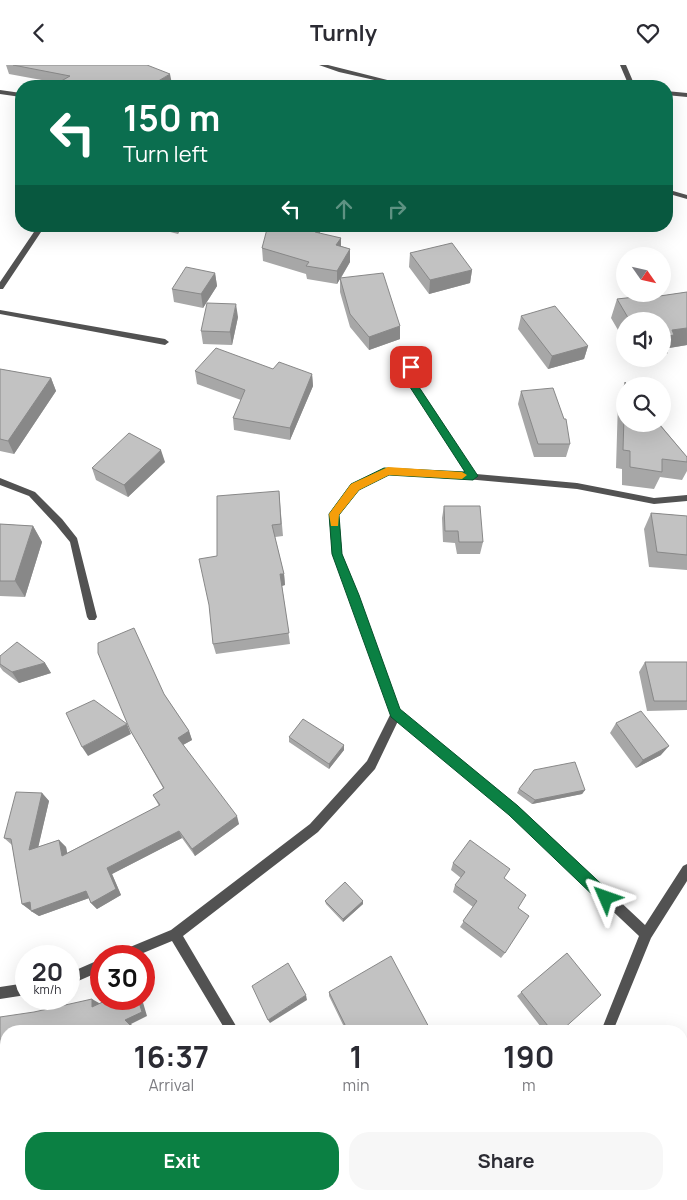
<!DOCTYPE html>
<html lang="en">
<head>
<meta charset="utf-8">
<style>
	:root { --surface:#fff; --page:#f7f7f7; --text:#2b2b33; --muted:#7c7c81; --accent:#0b8043 }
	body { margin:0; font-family:Manrope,sans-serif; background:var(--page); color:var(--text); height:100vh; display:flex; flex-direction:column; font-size:19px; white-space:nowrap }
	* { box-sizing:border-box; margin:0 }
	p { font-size:16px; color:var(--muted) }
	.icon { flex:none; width:28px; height:28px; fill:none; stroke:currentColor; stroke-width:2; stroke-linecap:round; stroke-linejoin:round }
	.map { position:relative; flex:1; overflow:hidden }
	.side { position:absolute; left:0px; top:960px; width:688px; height:175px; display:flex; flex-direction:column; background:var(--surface); border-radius:20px 20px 0 0; box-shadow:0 5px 20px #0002 }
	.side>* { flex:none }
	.banner { position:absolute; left:15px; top:15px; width:658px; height:152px; border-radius:20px; box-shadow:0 5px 20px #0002; background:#0b6e4f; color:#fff; overflow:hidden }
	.needle { width:32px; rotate:124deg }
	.controls { position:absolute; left:616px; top:182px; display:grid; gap:10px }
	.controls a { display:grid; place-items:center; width:55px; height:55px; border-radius:50%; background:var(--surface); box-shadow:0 5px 20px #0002; font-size:25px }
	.speed { position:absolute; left:15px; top:880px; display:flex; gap:10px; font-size:25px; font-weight:700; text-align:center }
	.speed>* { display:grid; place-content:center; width:65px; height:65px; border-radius:50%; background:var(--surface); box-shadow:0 5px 20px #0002; line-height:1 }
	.speed small { font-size:12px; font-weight:400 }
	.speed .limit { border:8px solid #d22; background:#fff; color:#111 }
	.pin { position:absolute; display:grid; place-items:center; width:42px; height:42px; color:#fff; margin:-21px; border-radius:10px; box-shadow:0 2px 8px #0006 }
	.me { position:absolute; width:55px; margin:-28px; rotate:313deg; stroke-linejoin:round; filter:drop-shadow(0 0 4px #0008) }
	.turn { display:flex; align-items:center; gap:18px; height:105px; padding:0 25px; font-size:22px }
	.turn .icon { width:65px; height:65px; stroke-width:2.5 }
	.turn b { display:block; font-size:35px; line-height:42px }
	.lanes { display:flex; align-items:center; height:48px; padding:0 25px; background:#0003; justify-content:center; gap:25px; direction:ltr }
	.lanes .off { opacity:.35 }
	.eta { display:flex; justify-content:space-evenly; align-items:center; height:85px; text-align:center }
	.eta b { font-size:30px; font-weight:700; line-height:35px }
	.cta { display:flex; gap:10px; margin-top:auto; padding:10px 25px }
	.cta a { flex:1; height:58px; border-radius:20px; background:var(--accent); color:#fff; font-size:20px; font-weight:700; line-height:58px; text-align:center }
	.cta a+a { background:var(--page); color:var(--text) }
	header { display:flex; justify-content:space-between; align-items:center; height:65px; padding:0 25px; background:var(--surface); font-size:22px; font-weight:700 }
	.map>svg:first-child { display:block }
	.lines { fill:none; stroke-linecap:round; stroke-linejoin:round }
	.street { fill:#525252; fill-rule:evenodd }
	.wall { fill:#a7a7a7 }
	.shaded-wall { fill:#888 }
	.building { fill:#c2c2c2; stroke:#888 }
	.route { fill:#0b8043; stroke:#07532c }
	.slow { fill:#f59e0b }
</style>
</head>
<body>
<header><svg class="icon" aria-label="back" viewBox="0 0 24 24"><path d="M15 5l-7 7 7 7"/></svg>Turnly<svg class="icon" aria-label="heart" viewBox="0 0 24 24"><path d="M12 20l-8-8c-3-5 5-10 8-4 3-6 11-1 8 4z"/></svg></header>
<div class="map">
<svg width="687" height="1135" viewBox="0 0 687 1135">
	<rect width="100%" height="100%" fill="#fff"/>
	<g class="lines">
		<!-- street -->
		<path class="street" d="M319,0H328L411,21H401L339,7Z
			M620,0H626L635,21H629Z
			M0,25L21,28V32L0,29Z
			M666,26L687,28V32L666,30Z
			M666,124L687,130V134L666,128Z
			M38,161H45L3,224H0V217Z
			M407,161H425C421,164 411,164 407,161Z
			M0,245L165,274L169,277L165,280L0,249Z
			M411,299L415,302V316L476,409L577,418L654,433L687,430V436L654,439L577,424L422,410L389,409L358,424L339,450L342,489L359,531L400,645L518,741L645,860L683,801L687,799V816L651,873L613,966H601L639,871L510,749L398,656L375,704L318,767L183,871L239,966H226L172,876L136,891H116L118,887L171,865L310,759L367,696L391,648L349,531L332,489L329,449L352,420L388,403L466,408L407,316V302Z
			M0,413L35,427L62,454L77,473L97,552L95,555H89L87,552L70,477L56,460L29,431L0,420Z
			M101,894V906L69,920V908Z
			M26,918V930L0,934V922Z
			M374,1129H392L395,1135H377Z
			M497,1129H512L509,1135H494Z"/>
	</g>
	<!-- wall -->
	<path class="wall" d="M6,0H147L172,19L168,21H56V19L58,18L9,9Z
		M147,161H181L178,169Z
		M276,166L320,169L341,173V181L350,184V197L341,213L400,261V274L369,285L350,262L340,227V214L337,219L307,214L306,209L263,196L262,183Z
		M410,188L472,205L470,218L429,229L409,202Z
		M215,208L217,221L203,243L174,237L172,224Z
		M687,227V280L669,283L667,289H662V256H625V277L611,253L617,234L644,231L646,233Z
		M521,251L588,281L584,294L548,304L518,264Z
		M238,252L232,280L203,279L201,266Z
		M0,304L51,313L56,326L14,389L0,386Z
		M273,304L312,309L313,321L290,375L234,365L233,353L241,335L197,319L195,306Z
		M625,317L687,392V406L682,415L660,412L654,424L622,420V404L616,403L618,336Z
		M521,326L570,379L566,392H534L518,339Z
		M165,397L128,432L96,415L92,403Z
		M279,426L283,471L275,472L284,509L285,520L282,521L290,579L216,589L213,579L217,491Z
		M444,441L483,477L480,489H457L455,478L443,477L442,453Z
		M651,448L687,451V505L649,502L644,464Z
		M0,459L33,461L42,477L25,532L0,531Z
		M0,591L45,598L51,608L19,618L3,606L0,602Z
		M645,597H687V645L647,646L639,607Z
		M164,629L189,666L192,675L183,680L239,759L195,791L182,773L112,809L121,830L97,844L91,838L89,833L39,851L31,846V844L30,845L22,839L12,780L4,773L42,728L49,736L38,782L59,775L66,782L67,788L159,741L153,730L163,723L130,665Z
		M616,658L661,690L636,703L610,668Z
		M289,672L344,685L329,704L289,677Z
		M519,724L585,725L582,729L532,739L517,728Z
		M453,798L504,814L518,843L505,888L501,893L460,862L473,842L453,827L455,820L461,813L451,805Z
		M325,836H363V839L343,857L326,839Z
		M567,888L561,966H544L517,931Z
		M329,927L431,966H346L329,931Z"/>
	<!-- shaded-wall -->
	<path class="shaded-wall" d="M170,9L172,19L168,21H150Z
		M177,161H181L178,169Z
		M320,161V175L315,167Z
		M341,173V187L336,180Z
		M350,184V197L337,219V206Z
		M472,205L470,218L429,229L430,215Z
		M215,208L217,221L203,243L201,229Z
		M236,239L238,252L232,280L230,267Z
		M400,261V274L369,285V272Z
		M687,263V280L669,283L667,289H662V272L672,265Z
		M588,281L584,294L548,304L552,291Z
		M312,309L313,321L290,375V363Z
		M51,313L56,326L14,389L8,376Z
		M161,385L165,397L128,432L124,420Z
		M33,461L42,477L25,532L15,516Z
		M280,509H284L285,520L281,521Z
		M45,598L51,608L19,618L12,607Z
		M127,659L131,669L88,691L82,682Z
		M189,666L192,675L181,681L178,673Z
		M344,680V685L329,704V699Z
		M669,681L661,690L636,703L643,695Z
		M585,725L582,729L532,739L535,735Z
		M42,728L49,736L36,792L29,785Z
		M237,751L239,759L195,791L192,784Z
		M179,766L182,773L112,809L121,830L97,844L91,838L107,803Z
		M59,775L66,782L69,797L62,791Z
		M86,826L92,832L39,851L31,846Z
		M363,836V839L343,857V854Z
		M30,837L38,842L30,845L22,839Z
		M306,930L307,935L270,958L268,955Z
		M92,934L99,938V946L92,942Z
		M138,934H142L147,951L131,959L138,966H136L125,955Z
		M6,1058V1109H0V1093L2,1059Z
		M148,1129H151L157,1135H153Z
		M289,1129H292L299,1135H295Z"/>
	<!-- building -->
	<path class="building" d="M13,0H147L170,9L150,21H151H59L56,19L70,11Z
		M280,161H320L315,167L341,173L336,180L350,184L337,206L306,201L309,197L262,183L267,164L276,166Z
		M452,178L472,205L430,215L410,188Z
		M186,202L215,208L201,229L172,224Z
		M383,208L400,261L369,272L350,249L340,213Z
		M687,227V263L672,265L674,270L662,272V256H630L617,234L644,231L646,233Z
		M207,238L236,239L230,267L201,266Z
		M555,241L588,281L552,291L521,251Z
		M216,283L273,304L279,297L312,309L290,363L233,353L245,325L195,306Z
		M0,304L51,313L8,376L0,374Z
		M625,317L628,321H625V359H659L687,392V397L662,394V407L630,402V386L623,385Z
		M553,323L564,354H566L570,379H538L521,326Z
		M129,368L161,385L124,420L92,403Z
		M279,426L281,459L272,460L284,509H280L289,568L213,579L209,540L199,494L217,491V431Z
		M444,441H480L483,477H459L458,466H445Z
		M651,448L687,451V490L657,487Z
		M0,459L33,461L15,516H0Z
		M134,563L164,629L189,666L178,673L237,751L192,784L179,766L107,803L116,824L91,838L86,826L31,846L30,837L22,839L11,774L4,773L16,727L42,728L29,785L59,775L62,791L160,740L153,730L164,723L130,665L98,588V578Z
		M17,577L45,598L12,607L0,599V591Z
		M645,597H687V636H654Z
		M94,635L127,659L82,682L66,648Z
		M641,646L669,681L643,695L616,658Z
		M303,654L344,680L329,699L289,672Z
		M575,697L585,725L535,735L519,724L534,705Z
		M470,775L510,804L504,813L526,830L518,843L529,851L505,888L463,856L477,836L455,820L465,807L453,798Z
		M345,817L363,836L343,854L325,836Z
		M567,888L601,930L561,966H552L521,927Z
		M391,891L431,966H348L329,927Z
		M288,898L306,930L268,955L252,921Z
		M92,934V942L109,934H138L142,947L125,955L136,966H6V1058L2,1059L0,1093V952L34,947Z
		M113,1129H148L153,1135H108Z
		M200,1129H289L295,1135H195Z"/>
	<!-- route -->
	<path class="route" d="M411,299L416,302L415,316L478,411L473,415L389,410L359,425L339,450L342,489L359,530L400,644L518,741L611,828L613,833L611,838L606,840L601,838L509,750L391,652L332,489L329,449L351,419L384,403L465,407L406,316L407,302Z"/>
	<!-- slow -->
	<path class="slow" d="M388,402L462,407L467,410L462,414L389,410L359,425L339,450L338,461H331L329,449L351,419Z"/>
</svg>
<div class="controls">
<a><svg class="needle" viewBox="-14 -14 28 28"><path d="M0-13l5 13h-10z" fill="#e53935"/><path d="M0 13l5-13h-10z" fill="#7c7c81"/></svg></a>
<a><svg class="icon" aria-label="sound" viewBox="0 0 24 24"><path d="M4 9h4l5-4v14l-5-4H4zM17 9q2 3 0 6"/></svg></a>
<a><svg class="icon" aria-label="search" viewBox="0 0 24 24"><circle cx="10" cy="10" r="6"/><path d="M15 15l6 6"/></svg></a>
</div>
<div class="speed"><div>20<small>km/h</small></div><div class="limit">30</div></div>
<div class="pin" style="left:411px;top:302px;background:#d93025"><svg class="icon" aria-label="arrive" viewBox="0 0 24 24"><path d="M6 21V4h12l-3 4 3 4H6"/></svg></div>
<svg class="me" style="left:606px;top:833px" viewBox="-20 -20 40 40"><path d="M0-17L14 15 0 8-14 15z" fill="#0b8043" stroke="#fff" stroke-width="4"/></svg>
<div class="banner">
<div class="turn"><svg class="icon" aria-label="left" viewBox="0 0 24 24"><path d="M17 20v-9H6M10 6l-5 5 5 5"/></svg><div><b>150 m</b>Turn left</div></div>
<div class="lanes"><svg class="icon" aria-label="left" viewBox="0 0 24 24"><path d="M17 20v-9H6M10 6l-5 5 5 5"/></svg><svg class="icon off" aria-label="ahead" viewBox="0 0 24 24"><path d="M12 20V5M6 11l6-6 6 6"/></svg><svg class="icon off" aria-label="right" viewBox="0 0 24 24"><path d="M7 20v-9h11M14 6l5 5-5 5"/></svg></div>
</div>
<section class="side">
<div class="eta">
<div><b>16:37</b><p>Arrival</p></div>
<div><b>1</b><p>min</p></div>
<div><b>190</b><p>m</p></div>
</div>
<div class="cta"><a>Exit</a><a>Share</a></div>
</section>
</div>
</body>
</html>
